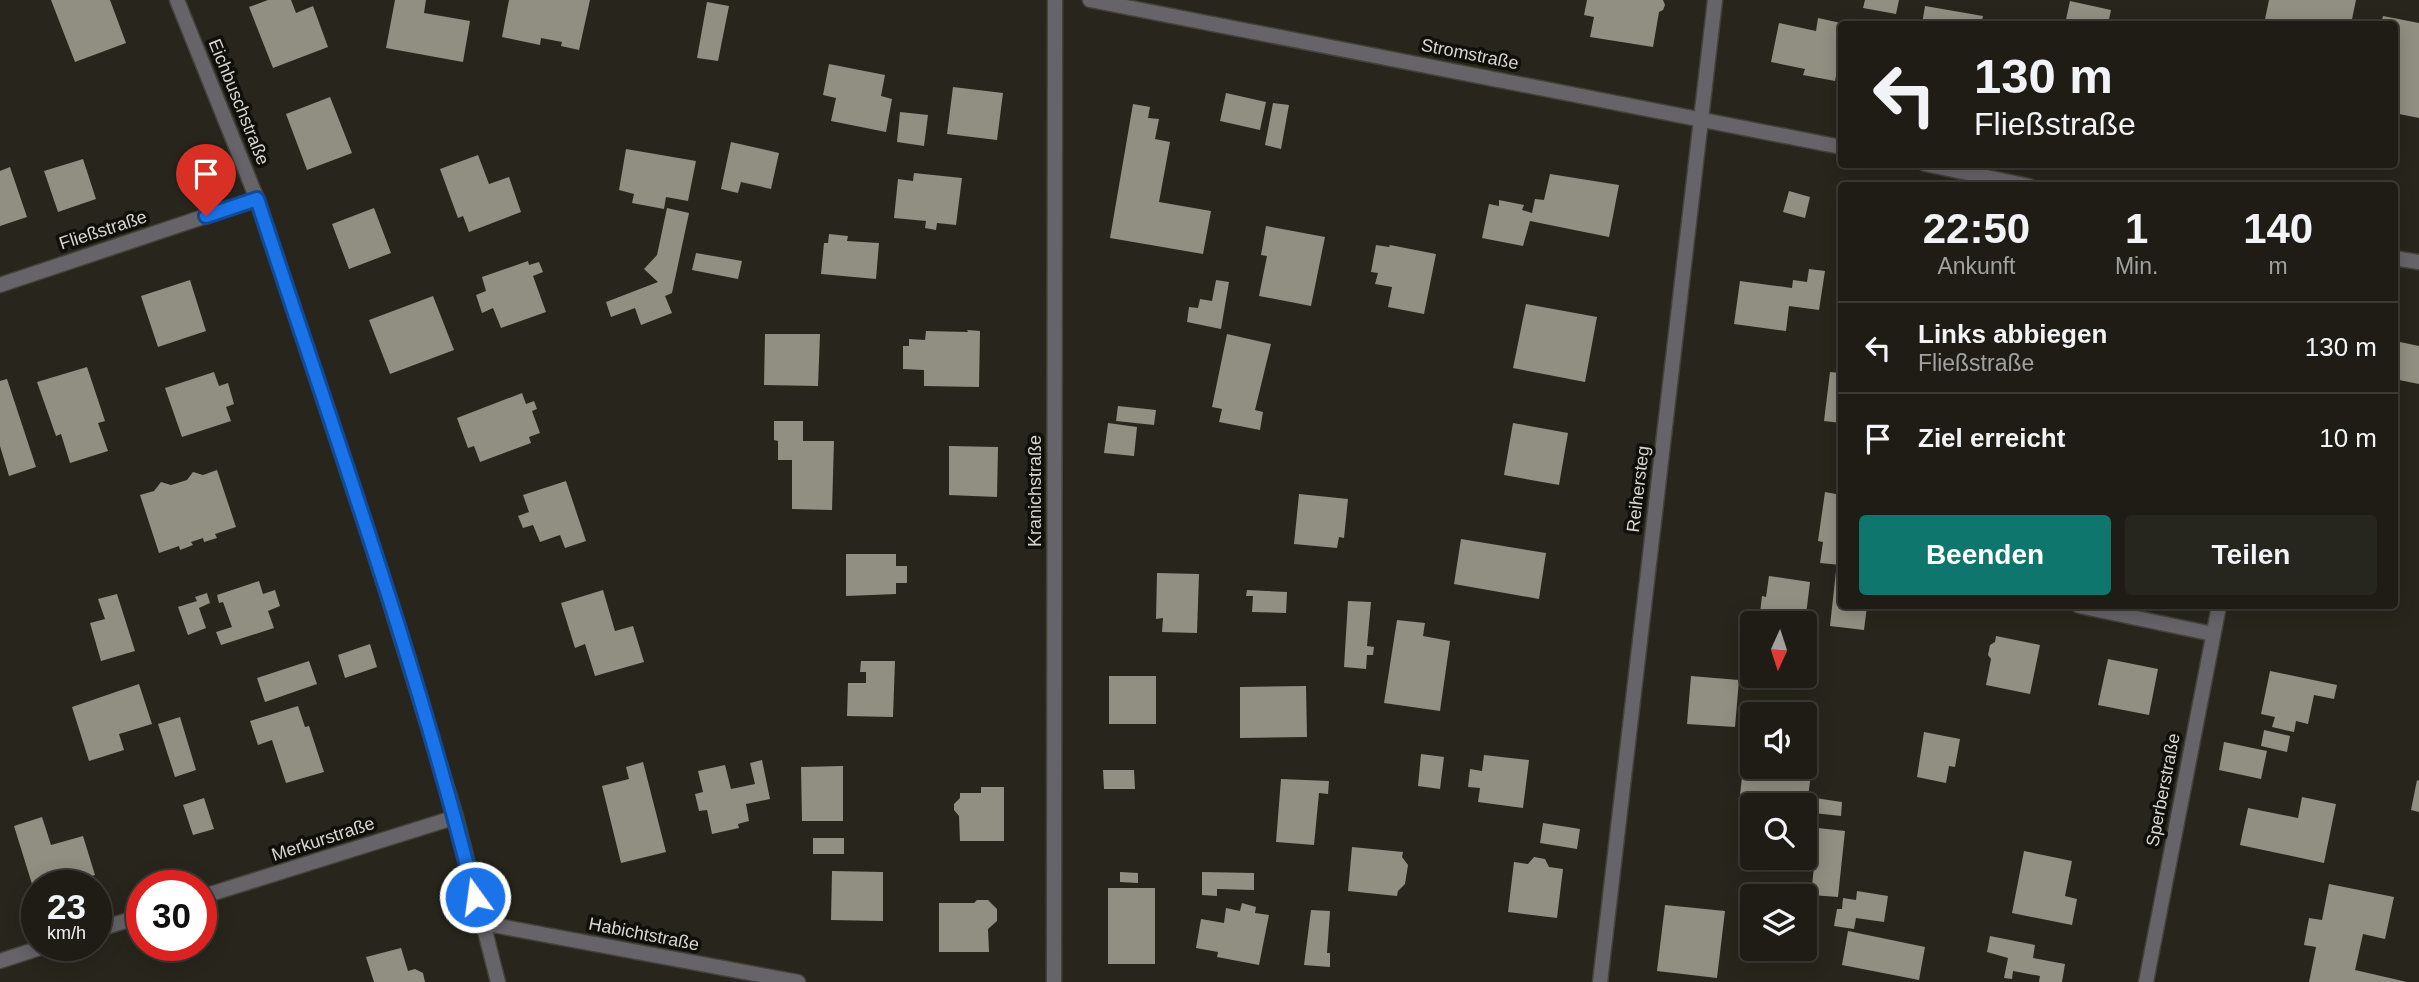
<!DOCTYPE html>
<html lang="de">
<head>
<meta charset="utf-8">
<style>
	:root { --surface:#1e1c15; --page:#26251e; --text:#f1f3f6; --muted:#a1a1a0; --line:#3c3a34; --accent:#0f766e }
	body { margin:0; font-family:Arial,sans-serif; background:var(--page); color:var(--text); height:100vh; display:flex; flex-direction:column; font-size:26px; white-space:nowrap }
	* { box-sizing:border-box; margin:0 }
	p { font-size:23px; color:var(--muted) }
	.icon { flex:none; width:38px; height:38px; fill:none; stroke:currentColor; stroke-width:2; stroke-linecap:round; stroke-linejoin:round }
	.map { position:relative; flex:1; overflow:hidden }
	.details { position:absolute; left:1838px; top:182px; width:560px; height:427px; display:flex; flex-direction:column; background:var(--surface); border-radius:7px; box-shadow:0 4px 18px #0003,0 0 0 2px var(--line) }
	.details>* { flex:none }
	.guide { position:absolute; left:1838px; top:21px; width:560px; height:147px; border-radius:7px; box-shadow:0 4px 18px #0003,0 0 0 2px var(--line); background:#1e1c15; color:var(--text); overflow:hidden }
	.needle { width:46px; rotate:183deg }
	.buttons { position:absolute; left:1740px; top:611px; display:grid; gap:14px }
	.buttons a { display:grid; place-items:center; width:77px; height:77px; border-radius:7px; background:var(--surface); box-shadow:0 4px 18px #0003,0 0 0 2px var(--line); font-size:35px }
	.speed { position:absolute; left:21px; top:870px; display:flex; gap:14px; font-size:35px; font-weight:700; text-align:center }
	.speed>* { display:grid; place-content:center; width:91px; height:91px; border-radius:50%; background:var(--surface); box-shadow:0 4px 18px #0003,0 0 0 2px var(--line); line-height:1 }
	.speed small { font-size:18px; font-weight:400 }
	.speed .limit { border:10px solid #d22; background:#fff; color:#111 }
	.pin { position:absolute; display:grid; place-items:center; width:60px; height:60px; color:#fff; margin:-72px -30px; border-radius:50% 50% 50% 0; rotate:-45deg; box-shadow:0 0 7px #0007 }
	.pin .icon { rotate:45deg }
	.me { position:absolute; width:77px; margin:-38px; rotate:346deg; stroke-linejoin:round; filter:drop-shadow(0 0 5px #0008) }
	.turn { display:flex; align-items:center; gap:24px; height:147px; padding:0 21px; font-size:32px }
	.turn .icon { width:91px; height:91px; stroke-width:2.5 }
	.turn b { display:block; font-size:49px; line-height:60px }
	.eta { display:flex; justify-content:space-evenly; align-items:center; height:119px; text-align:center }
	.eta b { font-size:42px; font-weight:700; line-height:49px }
	.button { display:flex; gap:14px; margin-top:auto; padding:14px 21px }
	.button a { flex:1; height:80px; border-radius:7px; background:var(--accent); color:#fff; font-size:28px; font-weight:700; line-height:80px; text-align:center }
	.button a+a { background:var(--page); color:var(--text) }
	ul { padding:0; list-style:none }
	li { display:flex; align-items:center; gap:21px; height:91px; padding:0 21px; border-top:2px solid var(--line) }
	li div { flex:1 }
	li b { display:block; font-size:26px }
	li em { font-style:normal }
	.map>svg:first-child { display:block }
	.building { fill:#918f82 }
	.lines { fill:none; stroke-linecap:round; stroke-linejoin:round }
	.service-casing { stroke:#444239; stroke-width:17 }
	.minor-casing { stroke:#444239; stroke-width:17 }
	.service { stroke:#676469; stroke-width:14 }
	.minor { stroke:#676469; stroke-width:14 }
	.route-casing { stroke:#114b97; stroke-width:18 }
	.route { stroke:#1a73e8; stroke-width:12 }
	.labels { text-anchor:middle; stroke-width:7; stroke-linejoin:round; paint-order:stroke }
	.street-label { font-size:18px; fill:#d8d7d0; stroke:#100f0a }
</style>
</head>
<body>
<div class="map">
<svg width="2419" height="982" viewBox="0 0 2419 982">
	<rect width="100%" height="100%" fill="#28261c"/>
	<!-- building -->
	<path class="building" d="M51,0H110L126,43L75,62Z
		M268,0H291L296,13L313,6L328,47L273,68L249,7Z
		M395,0H426L424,13L470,21L463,62L386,48Z
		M509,0H590L579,50L561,46L562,42L541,38L540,45L502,37Z
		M1587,0H1663L1665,5L1663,10L1659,12L1653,47L1590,37L1594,17L1584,15Z
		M1865,0H1899L1896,14L1863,8Z
		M2269,0H2356L2351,24H2264Z
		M2070,1L2111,10L2108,24H2065Z
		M707,2L729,6L718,61L697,58Z
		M1925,6L1983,16L1981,24H1922Z
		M2383,16L2419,23V118L2394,113V24H2381Z
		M1818,18L1841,23V50L1835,81L1803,75L1805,69L1771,62L1779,23L1816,31Z
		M829,64L885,75L881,96L892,99L886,132L831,121L836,98L823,95Z
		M953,87L1003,93L997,140L947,134Z
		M1226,93L1266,102L1260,130L1220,121Z
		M330,97L352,153L307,170L286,114Z
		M1273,103L1289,105L1281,149L1265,145Z
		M1133,104L1150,107L1148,118L1159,119L1155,139L1170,142L1159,202L1211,211L1203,254L1110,238Z
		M900,112L928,115L924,146L897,142Z
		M731,142L779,153L771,189L741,182L738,193L721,189Z
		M626,149L696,161L688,201L666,197L664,209L632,203L634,194L619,190Z
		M478,155L489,184L509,177L521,212L469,232L463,216L458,218L440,169Z
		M83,159L96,199L58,212L44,171Z
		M10,167L27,217L0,226V171Z
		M914,173L962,178L956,225L937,223L936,230L925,228L926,221L894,218L898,179L913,181Z
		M1550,174L1619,185L1609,237L1530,221L1523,246L1482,238L1489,204L1499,206V200L1524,205L1522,210L1532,213L1535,199L1544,200Z
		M1789,191L1810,197L1805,218L1783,212Z
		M374,208L391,253L349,269L332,224Z
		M667,208L689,213L672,293L665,296L672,313L641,325L635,308L611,317L606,302L658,282L644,269L657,255Z
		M1266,226L1325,237L1311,306L1259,296L1267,256L1261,255Z
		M829,234L848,236L847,241L879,243L876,279L821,274L824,243H828Z
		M1376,245L1389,247L1390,245L1436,254L1424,314L1388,307L1392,287L1375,284L1378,273L1371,272Z
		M696,253L742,261L738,279L692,270Z
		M528,261L529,265L539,262L543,272L533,276L546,312L501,328L493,308L482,313L476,295L486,291L482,277Z
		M1809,269L1825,271L1819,310L1789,306L1786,331L1734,324L1740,281L1792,288L1793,280L1807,282Z
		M190,280L206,331L158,347L141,296Z
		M1216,280L1229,282L1221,329L1187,322L1189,307L1198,308L1200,299L1212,301Z
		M433,296L454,350L390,374L369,320Z
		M1526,304L1597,317L1585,382L1513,368Z
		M967,330L980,331L979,387L924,386V370L903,369V346H909V339L925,340L926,331L968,332Z
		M765,334H820L818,386L764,385Z
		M1227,334L1271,344L1255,410L1263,412L1260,430L1219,422L1222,409L1212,407Z
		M2395,341L2419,346V384L2394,379Z
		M87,367L105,421L98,423L108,451L70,463L61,434L56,436L37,382Z
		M214,372L219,386L228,383L234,404L226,407L231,421L182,437L165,388Z
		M1830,372L1841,373V423L1824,421Z
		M7,379L36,467L9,476L0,446V381Z
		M522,393L526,404L534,401L537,409L532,411L540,433L529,437L531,443L480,462L474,446L468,448L457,418Z
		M1118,406L1156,410L1154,425L1116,421Z
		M774,421H803V441H834L832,510L792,509V460H778V441L774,440Z
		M1108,423L1137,427L1134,456L1104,453Z
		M1513,423L1568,433L1559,485L1504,475Z
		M949,446L998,447L997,497L949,495Z
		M217,470L236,527L215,534L217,538L204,542L203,538L191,542L193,545L180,550L179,546L159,553L140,495L154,491L161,482L171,485L187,480L193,472L203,475Z
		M566,481L586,541L565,548L560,535L540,542L533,525L523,528L518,516L529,512L523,495Z
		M1825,492L1841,495V565L1820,563L1823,542L1818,541Z
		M1299,494L1348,499L1344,538L1339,537L1337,548L1294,544Z
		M1461,539L1546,553L1539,599L1454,584Z
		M846,554H896V566H907V583H896V594L846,596Z
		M1836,571L1841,572V606H1867L1864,630L1830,626Z
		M1157,573L1199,574L1197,633L1162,632L1163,618L1156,619Z
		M1769,576L1810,582L1805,623H1763V621H1759L1762,596L1766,597Z
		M259,581L263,594L275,590L280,606L268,611L274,628L221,645L216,632L232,627L223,602L219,603L217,595Z
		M603,590L615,631L633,626L644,662L595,676L585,644L575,648L561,603Z
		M1247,590L1287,592L1286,613L1252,612L1253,596H1246Z
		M207,593L210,603L199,608L206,628L188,635L178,607L197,601L195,597Z
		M117,594L135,651L101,661L90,623L105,619L98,599Z
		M1348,601L1371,602L1367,646L1374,647L1373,655H1367L1366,669L1344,667Z
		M1397,620L1425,623L1423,636L1450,641L1440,711L1384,703Z
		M1996,636L2040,645L2030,694L1986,685L1991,659L1988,655L1990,645L1995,642Z
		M370,644L377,667L345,678L338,655Z
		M2108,659L2158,669L2149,715L2098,705Z
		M309,661L317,684L265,702L257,678Z
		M861,661H895L893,717L847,716L848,683H866V672H860Z
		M2270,671L2337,685L2334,699L2314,695L2308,724L2296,721L2294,732L2272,727L2275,717L2261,714Z
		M1109,676H1156V724H1109Z
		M1691,676L1739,680L1735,727L1687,724Z
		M139,684L152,724L119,734L124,750L89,761L72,707Z
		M1306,686L1307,737L1240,738V687Z
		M298,706L305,727L309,726L324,772L286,783L272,740L258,745L250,721Z
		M180,717L196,770L175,777L158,724Z
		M2264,730L2290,736L2287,752L2261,746Z
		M1924,732L1960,739L1955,767L1949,766L1946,783L1917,777Z
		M2224,742L2267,751L2261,779L2219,770Z
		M1421,754L1444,757L1440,789L1418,786Z
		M1484,755L1529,760L1523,808L1478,802L1480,788L1468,787L1470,769L1482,771Z
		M1744,759H1752V766H1812L1808,797L1842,802L1841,816L1804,812V805L1739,804Z
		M762,760L770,799L746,804L749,821L738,824L739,828L712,834L707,810L699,811L695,794L703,792L698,771L725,765L731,789L755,784L750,763Z
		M643,762L666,852L621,863L602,786L629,779L626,767Z
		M843,766V821H802L801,767Z
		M1103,770H1134L1135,789H1104Z
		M1281,779L1329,781L1328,794L1319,793L1314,845L1276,842Z
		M2417,780L2419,781V812L2411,810Z
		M981,787H1004V841H960L959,816L954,810V804L960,798V793H981Z
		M2302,797L2336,804L2324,863L2240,845L2248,808L2298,818Z
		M204,798L214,829L193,835L183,805Z
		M42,817L51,845L83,836L95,875L60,886H37L36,897L14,826Z
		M1543,823L1580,829L1577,849L1540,843Z
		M1818,828L1845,831L1838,897L1811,895Z
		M813,838H844V854H813Z
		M1352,847L1403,852L1402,857L1408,865L1405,884L1398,891L1397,896L1348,891Z
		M2024,851L2072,861L2065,896L2077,899L2072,925L2012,913Z
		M1534,857L1545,859L1549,867L1563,869L1557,918L1508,912L1514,862L1528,864Z
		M832,871L883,872V921L831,920Z
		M1120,872L1138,873V883L1120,882Z
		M1202,872L1254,873V890L1217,889V896L1202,895Z
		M2329,884L2394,897L2385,939L2363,934L2355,970L2407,982H2309L2316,947L2304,945L2309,918L2322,920Z
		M1108,888H1155V964H1108Z
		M1857,891L1888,896L1884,922L1856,918L1854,929L1834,926L1837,909H1842L1843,898L1856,900Z
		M977,900H988L997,909V921L988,929L989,952H939V903H974Z
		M1242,903L1256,907L1255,913L1269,915L1259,965L1217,957L1218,952L1196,948L1201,919L1224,923L1226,908L1240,911Z
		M1665,905L1725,911L1717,978L1657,971Z
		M1311,910L1330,911L1327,953H1330V967L1304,965Z
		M1848,931L1925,947L1919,980L1842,965Z
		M1990,936L2035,945L2033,958L2065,964L2062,982H2039L2040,976L2013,971L2012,979L2004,978L2008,958L1987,952Z
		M401,948L408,971L415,969L423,973L425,982H374L366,957Z"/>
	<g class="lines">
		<!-- service casing -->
		<g class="service-casing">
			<path id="service" d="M2079,606L2213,634"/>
		</g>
		<!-- minor casing -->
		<g class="minor-casing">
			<path id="minor" d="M177,0L257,199L378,564L456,817L498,982
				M1090,0L1841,147
				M1925,164L2029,186
				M2394,258L2419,262
				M0,285L257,199
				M201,897L456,817
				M482,923L798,982
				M96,930L142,916
				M0,961L49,945
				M1054,982L1055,0
				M1600,982L1715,0
				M2146,982L2219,606"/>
		</g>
		<!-- service -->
		<use href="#service" class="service"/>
		<!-- minor -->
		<use href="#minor" class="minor"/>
	</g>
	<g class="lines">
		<!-- route casing -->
		<g class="route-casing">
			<path id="route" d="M206,216L257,199C333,430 416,660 475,897"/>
		</g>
		<!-- route -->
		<use href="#route" class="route"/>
	</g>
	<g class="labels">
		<!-- street labels -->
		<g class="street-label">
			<text transform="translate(1470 54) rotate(11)" y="6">Stromstraße</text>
			<text transform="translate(239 102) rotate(68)" y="6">Eichbuschstraße</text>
			<text transform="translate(103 230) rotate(-18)" y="6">Fließstraße</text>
			<text transform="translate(1638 489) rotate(-83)" y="6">Reihersteg</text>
			<text transform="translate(1035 491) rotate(-90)" y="6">Kranichstraße</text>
			<text transform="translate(2163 790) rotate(-79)" y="6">Sperberstraße</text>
			<text transform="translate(323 839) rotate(-18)" y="6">Merkurstraße</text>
			<text transform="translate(644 934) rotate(11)" y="6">Habichtstraße</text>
		</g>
	</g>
</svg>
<div class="buttons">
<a><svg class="needle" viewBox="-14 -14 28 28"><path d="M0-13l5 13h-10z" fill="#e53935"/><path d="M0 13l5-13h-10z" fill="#a1a1a0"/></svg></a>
<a><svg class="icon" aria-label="sound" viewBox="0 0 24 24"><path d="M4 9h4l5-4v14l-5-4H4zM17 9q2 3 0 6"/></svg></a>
<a><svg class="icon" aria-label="search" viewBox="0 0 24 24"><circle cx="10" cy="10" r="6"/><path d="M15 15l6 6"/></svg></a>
<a><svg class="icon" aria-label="layers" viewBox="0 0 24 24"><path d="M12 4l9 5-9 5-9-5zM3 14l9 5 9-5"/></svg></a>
</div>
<div class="speed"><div>23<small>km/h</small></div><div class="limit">30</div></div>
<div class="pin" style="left:206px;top:216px;background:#d93025"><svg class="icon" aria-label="arrive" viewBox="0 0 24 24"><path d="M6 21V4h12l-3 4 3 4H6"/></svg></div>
<svg class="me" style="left:475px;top:897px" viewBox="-20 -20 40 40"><circle r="17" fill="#1a73e8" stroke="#fff" stroke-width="3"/><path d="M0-11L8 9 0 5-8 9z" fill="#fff"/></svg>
<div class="guide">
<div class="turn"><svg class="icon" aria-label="left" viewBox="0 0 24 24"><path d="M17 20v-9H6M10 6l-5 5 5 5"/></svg><div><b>130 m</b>Fließstraße</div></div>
</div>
<section class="details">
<div class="eta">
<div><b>22:50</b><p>Ankunft</p></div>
<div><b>1</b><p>Min.</p></div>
<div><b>140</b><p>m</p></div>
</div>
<ul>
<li><svg class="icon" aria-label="left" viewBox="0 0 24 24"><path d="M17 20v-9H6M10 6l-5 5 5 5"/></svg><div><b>Links abbiegen</b><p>Fließstraße</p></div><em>130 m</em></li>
<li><svg class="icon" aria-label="arrive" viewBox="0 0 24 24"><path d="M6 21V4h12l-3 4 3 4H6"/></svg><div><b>Ziel erreicht</b></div><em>10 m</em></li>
</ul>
<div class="button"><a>Beenden</a><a>Teilen</a></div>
</section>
</div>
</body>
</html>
